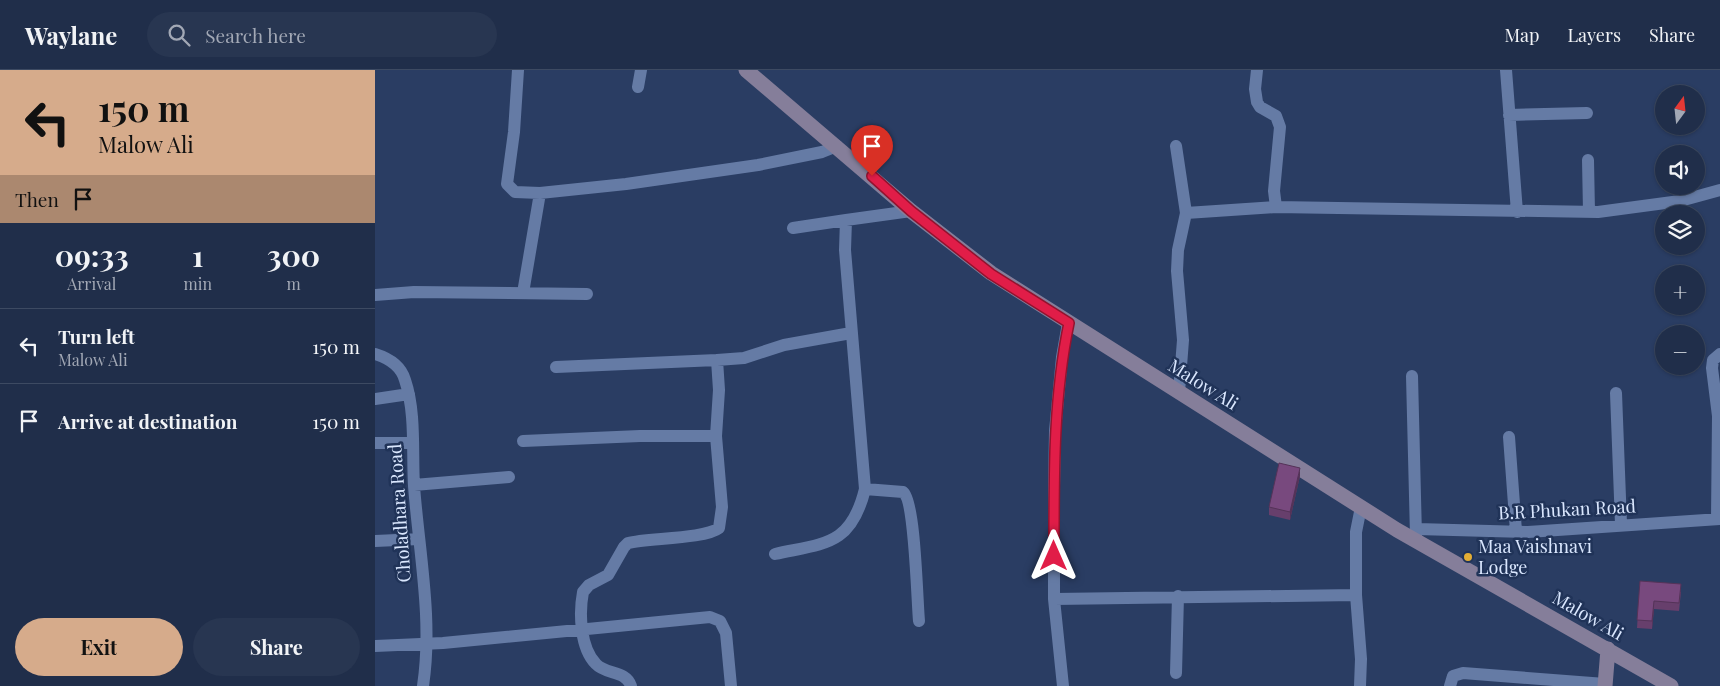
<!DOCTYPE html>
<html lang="en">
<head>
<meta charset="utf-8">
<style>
	:root { --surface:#202e4a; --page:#283651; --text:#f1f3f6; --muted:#a2a8b5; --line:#3d4a62; --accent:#d6ab8b }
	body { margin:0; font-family:"Playfair Display",serif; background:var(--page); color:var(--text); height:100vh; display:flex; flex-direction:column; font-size:19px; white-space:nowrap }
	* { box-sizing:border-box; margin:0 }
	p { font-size:16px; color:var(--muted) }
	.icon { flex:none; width:28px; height:28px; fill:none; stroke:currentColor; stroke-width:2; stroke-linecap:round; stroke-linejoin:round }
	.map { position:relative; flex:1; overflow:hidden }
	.side { display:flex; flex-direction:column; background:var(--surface); width:375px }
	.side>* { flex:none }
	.guide { background:#d6ab8b; color:#111; overflow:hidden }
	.needle { width:32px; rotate:15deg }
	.buttons { position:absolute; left:1280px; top:15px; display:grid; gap:10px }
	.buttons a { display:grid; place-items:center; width:50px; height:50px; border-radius:50%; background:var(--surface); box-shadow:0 1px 4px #0004,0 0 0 1px var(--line); font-size:25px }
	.pin { position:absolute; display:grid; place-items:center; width:42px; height:42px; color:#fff; margin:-51px -21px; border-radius:50% 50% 50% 0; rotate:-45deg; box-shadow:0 0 5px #0007 }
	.pin .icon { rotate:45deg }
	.me { position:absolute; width:55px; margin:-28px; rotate:0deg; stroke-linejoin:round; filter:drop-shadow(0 0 4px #0008) }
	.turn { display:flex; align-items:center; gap:18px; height:105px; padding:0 15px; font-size:22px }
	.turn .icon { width:65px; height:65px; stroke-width:2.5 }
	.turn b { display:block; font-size:35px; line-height:42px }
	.then { display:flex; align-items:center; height:48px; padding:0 15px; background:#0003; gap:10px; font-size:19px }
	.eta { display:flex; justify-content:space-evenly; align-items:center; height:85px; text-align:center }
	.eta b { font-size:30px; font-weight:700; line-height:35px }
	.primary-button { display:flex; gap:10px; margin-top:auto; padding:10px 15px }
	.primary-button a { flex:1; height:58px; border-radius:30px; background:var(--accent); color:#111; font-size:20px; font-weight:700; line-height:58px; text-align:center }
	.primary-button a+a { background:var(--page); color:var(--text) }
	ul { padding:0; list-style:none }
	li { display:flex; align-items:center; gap:15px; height:75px; padding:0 15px; border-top:1px solid var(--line) }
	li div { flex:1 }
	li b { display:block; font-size:19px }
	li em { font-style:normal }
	header { display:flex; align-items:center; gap:30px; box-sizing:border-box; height:70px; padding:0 25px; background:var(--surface); border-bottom:1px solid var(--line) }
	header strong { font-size:24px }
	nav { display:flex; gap:28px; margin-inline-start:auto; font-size:18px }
	.search { width:350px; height:45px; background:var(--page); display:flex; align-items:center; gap:12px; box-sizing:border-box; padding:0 18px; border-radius:28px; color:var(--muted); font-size:19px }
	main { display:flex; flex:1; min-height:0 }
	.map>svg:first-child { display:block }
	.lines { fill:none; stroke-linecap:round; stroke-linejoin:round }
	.street { stroke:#657ba5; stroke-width:12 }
	.secondary { stroke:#857e9a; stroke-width:15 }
	.wall { fill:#673f6c }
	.shaded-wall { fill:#543358 }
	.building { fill:#78497e; stroke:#543358 }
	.route-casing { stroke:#92132f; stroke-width:12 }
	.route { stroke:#e11d48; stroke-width:9 }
	.poi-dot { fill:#e4ae35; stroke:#203358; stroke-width:2 }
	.labels { text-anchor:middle; stroke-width:5; stroke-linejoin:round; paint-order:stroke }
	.street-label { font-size:18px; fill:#dae7fe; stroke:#203358 }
	.poi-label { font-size:18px; fill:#dae7fe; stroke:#203358; text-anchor:start }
</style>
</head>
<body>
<header>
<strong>Waylane</strong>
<div class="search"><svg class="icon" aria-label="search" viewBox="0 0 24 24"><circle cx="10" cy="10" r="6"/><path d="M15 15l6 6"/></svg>Search here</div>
<nav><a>Map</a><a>Layers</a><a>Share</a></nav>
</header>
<main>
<section class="side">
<div class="guide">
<div class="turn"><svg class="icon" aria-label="left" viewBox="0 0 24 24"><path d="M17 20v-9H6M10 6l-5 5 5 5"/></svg><div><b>150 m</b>Malow Ali</div></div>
<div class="then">Then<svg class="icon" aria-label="arrive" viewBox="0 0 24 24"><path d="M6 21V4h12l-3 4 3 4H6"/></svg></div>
</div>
<div class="eta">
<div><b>09:33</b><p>Arrival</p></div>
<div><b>1</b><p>min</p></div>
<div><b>300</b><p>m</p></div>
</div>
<ul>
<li><svg class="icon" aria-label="left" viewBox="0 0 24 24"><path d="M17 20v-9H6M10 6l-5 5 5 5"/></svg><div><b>Turn left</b><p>Malow Ali</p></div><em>150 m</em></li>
<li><svg class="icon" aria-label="arrive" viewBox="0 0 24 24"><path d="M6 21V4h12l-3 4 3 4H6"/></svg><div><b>Arrive at destination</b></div><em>150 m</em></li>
</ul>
<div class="primary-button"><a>Exit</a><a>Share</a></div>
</section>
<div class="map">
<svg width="1345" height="616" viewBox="0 0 1345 616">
	<rect width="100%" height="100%" fill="#2a3d63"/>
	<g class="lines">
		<!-- street -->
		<path class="street" d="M143,0L139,62L132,114L140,122L165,123L251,114L383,95L447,82L462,76
			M882,0L880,19L882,32L885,37L901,46L905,57L899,121L901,137
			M1131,0L1142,142
			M263,17L266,0
			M1134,45L1212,43
			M801,76L811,143
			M1213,90L1214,142
			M536,141L471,150L470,180L490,419L528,422C540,430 542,530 544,551
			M418,158L471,150
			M148,223L165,123
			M0,225L39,222L212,224
			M0,284C13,288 26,296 30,310C41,343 37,381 39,416C44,482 58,550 48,616
			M181,297L342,290
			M1037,306L1041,466
			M804,322L808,270L802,201L803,180L811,143L901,137L1223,142L1305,131L1345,120
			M1241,323L1246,454
			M0,329L34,324
			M341,366L344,320L342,290L369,288L409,275L476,263
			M1134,367L1141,461
			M148,371L265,366H341L347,437L344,458C330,469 273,468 253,473L249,477L233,505L214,515L208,522C204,543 205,578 221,594C231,605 251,600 256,616
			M0,373H37
			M39,415L134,407
			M1342,449L1343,346L1337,298L1338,290L1345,284
			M1042,459L1153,462L1345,449
			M0,471L44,469
			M400,484C450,473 476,476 490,419
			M981,525L986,589L985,616
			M679,529L981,525V462L986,437
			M0,576L68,573L335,547L345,551L351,563L356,616
			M801,603L803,526
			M688,616L679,529V416L680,361L687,287L693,253
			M1075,616L1078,606L1088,603L1230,614"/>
		<!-- secondary -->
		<path class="secondary" d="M371,0L536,141L616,203L1022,460L1296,616
			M1230,616L1233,579"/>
	</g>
	<!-- wall -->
	<path class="wall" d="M925,406L915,450L894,445V437Z
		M1265,511L1306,522L1304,541L1279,539L1277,559L1262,558Z"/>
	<!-- shaded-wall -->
	<path class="shaded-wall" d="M925,398V406L915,450V442Z
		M1279,531V539L1277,559V551Z"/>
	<!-- building -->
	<path class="building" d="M904,393L925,398L915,442L894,437Z
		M1265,511L1306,514L1304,533L1279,531L1277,551L1262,550Z"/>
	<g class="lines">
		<!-- route casing -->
		<g class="route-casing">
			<path id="route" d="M497,106L536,141L616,204L694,253C678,330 679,408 679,486"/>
		</g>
		<!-- route -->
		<use href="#route" class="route"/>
	</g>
	<!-- markers -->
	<circle class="poi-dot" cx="1093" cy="487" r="5"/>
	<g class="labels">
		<!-- street labels -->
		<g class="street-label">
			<text transform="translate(828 315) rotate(32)" y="6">Malow Ali</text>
			<text transform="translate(1192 440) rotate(-3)" y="6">B.R Phukan Road</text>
			<text transform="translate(25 443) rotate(-94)" y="6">Choladhara Road</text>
			<text transform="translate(1213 546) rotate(30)" y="6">Malow Ali</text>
		</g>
		<!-- poi labels -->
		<g class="poi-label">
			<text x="1103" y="483">Maa Vaishnavi<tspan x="1103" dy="21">Lodge</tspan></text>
		</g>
	</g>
</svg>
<div class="buttons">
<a><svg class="needle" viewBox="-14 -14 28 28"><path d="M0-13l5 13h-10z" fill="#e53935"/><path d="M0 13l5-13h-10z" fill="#a2a8b5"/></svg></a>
<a><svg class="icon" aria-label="sound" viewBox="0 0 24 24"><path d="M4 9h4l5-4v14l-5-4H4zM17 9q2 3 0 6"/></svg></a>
<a><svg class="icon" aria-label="layers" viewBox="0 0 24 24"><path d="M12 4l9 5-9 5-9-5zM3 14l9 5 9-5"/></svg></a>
<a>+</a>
<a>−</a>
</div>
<div class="pin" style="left:497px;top:106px;background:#d93025"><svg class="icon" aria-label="arrive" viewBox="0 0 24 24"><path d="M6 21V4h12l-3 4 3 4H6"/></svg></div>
<svg class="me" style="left:679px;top:486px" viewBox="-20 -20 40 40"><path d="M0-17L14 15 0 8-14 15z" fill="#e11d48" stroke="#fff" stroke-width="4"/></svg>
</div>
</main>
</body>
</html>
